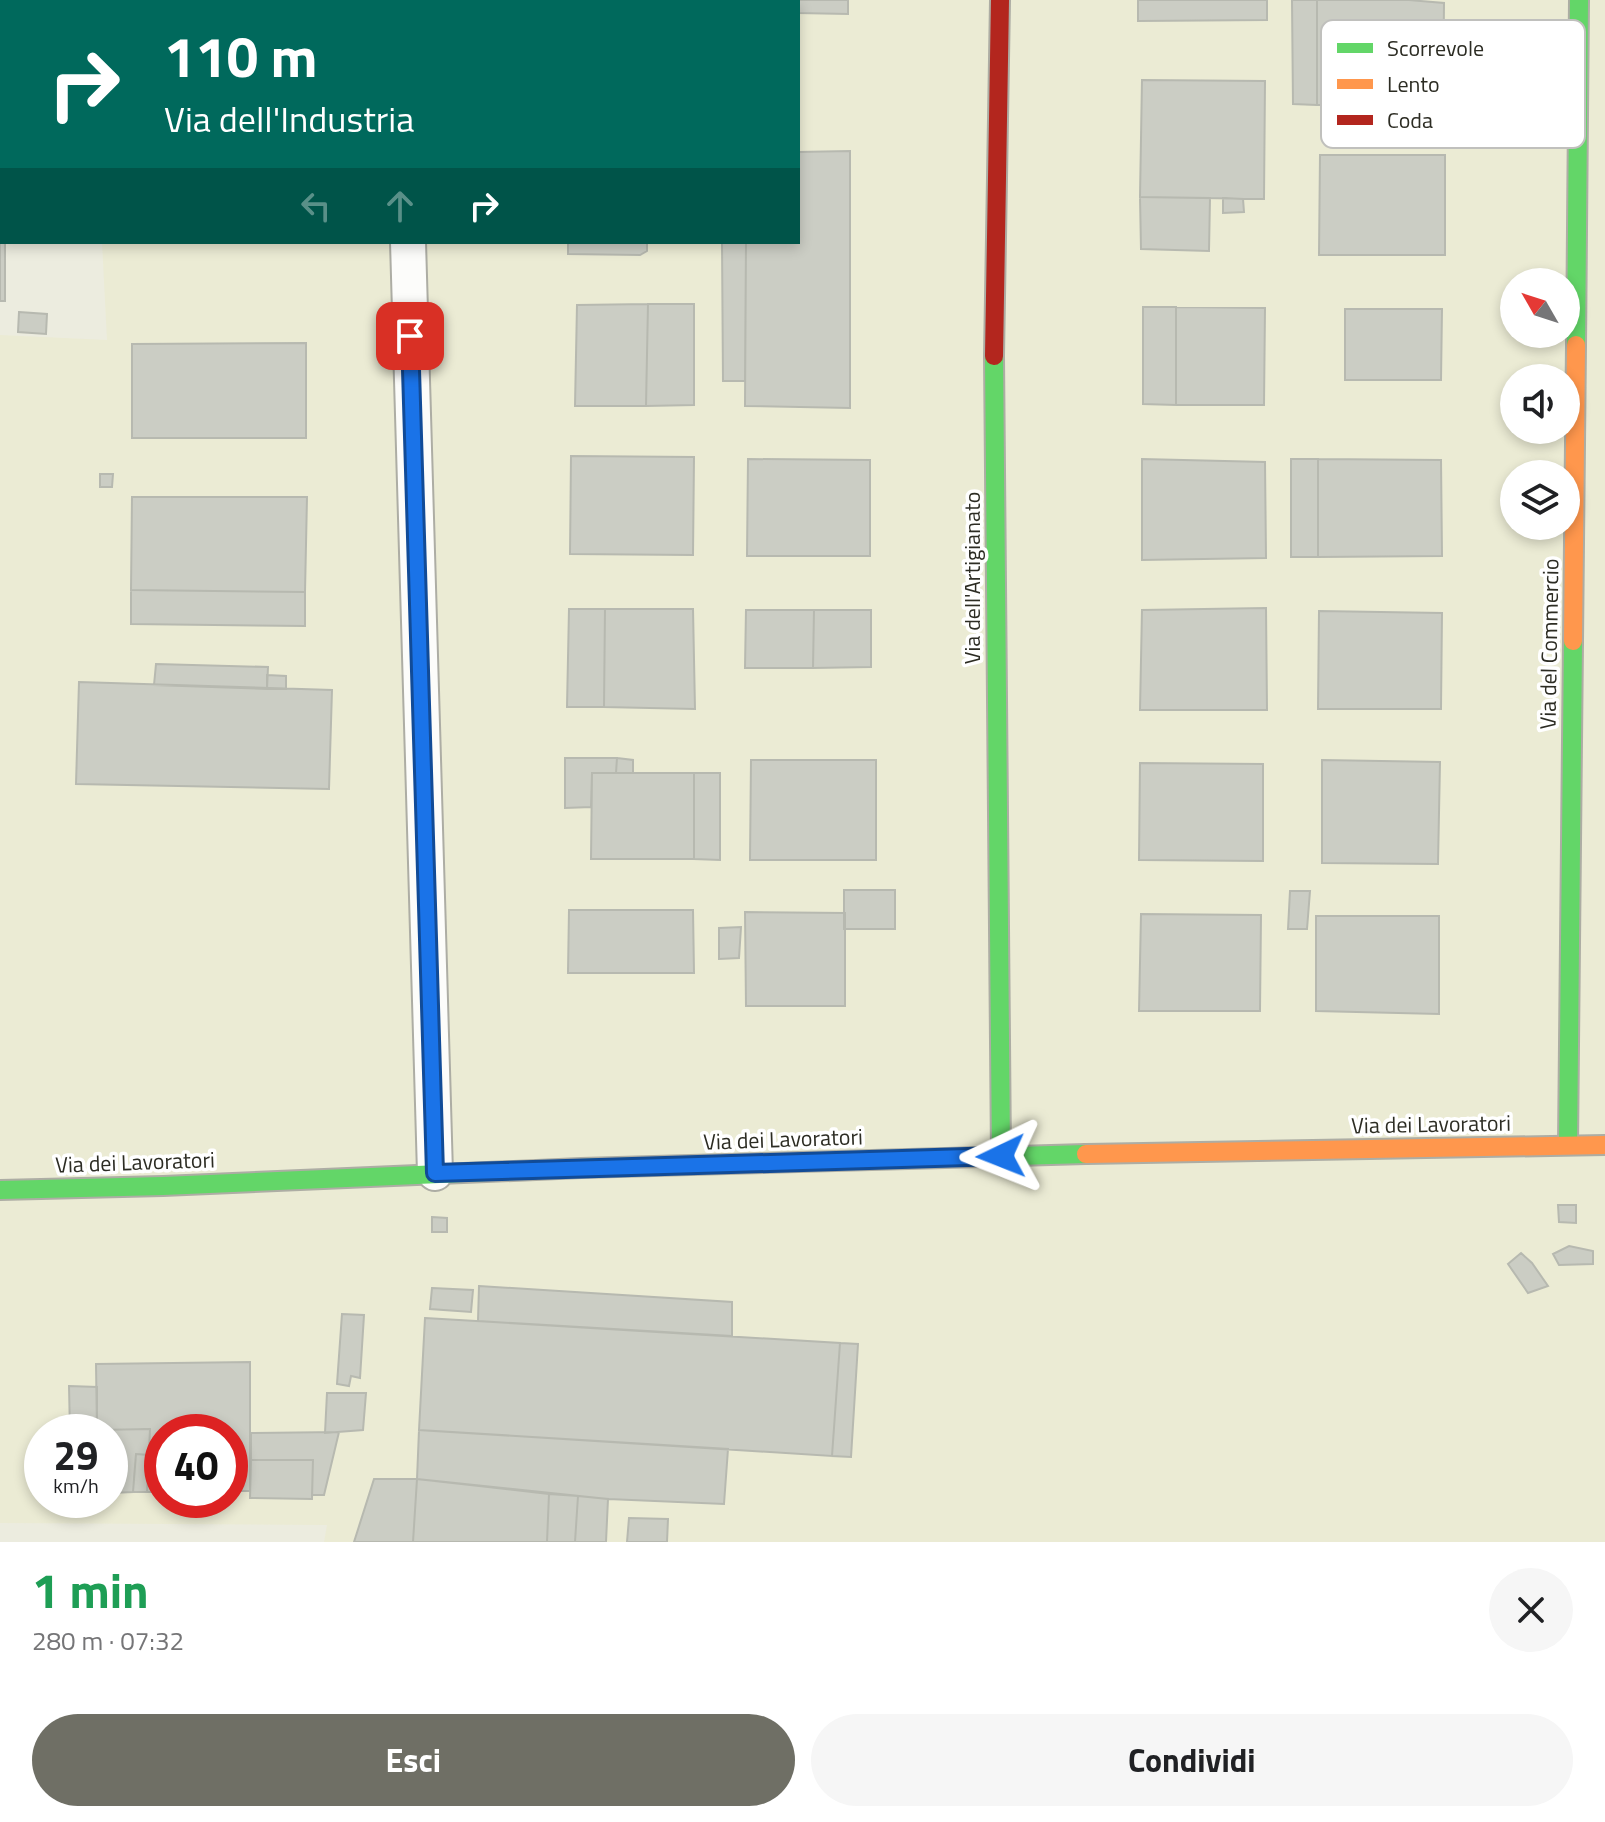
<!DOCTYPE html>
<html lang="it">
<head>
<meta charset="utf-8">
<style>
	:root { --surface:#fff; --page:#f6f6f6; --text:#202124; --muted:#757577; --accent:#6f6f65 }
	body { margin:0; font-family:"Titillium Web",sans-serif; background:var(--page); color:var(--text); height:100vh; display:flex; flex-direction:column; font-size:30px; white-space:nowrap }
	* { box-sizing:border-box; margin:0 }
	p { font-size:26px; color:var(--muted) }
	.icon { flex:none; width:44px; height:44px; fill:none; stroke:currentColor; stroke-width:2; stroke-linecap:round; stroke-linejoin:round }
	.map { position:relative; height:1542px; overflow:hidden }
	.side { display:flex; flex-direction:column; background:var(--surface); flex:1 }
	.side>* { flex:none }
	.top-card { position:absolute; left:0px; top:0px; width:800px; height:244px; box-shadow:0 4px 12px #0003; background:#00695c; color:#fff; overflow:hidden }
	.needle { width:52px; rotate:309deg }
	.tools { position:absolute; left:1500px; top:268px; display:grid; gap:16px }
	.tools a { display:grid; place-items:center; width:80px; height:80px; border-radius:50%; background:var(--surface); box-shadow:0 4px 12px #0003; font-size:40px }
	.speed { position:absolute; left:24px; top:1414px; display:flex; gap:16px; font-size:40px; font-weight:700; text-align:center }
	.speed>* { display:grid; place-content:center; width:104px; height:104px; border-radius:50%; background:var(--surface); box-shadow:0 4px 12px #0003; line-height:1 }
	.speed small { font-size:20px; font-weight:400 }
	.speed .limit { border:12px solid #d22; background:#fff; color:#111 }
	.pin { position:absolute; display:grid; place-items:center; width:68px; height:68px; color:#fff; margin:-34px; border-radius:16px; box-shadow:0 4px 12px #0006 }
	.me { position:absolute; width:88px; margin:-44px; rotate:268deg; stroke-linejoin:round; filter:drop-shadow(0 0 6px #0008) }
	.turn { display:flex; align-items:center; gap:28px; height:168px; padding:0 32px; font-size:36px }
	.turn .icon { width:104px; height:104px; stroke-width:2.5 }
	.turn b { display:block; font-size:56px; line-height:68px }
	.lanes { display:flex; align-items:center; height:76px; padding:0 32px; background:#0003; justify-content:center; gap:40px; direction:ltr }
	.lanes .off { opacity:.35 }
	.round { display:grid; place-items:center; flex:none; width:84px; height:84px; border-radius:42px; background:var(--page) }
	.head { display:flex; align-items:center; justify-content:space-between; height:136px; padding:0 32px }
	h1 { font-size:48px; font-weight:700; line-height:60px; color:#1e9e55 }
	.primary-button { display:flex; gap:16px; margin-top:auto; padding:16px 32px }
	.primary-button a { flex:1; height:92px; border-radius:48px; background:var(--accent); color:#fff; font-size:32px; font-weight:700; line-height:92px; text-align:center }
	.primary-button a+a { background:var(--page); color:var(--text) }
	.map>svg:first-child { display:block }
	.built { fill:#ebebd4; fill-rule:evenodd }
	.building { fill:#cbcdc4; stroke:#b7b9b0; stroke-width:2 }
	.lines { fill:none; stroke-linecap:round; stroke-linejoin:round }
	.street-casing { stroke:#adada4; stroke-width:38 }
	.fast-casing { stroke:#adada4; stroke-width:22 }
	.slow-casing { stroke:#adada4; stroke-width:22 }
	.jam-casing { stroke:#adada4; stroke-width:22 }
	.street { stroke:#fcfcfa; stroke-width:34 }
	.fast { stroke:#63d668; stroke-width:18 }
	.slow { stroke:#ff974d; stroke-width:18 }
	.jam { stroke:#b3261e; stroke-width:18 }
	.route-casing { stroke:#114b97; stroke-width:20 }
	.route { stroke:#1a73e8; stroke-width:14 }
	.labels { text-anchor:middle; stroke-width:7; stroke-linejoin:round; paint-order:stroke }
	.street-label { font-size:22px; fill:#2c2c23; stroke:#fff }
	.key { fill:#fff; stroke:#c0c0bd; stroke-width:2 }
	.key-label { font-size:22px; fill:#2c2c23 }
</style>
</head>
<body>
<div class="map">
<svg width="1605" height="1542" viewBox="0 0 1605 1542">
	<rect width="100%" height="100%" fill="#ececdf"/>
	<!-- built -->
	<path class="built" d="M89,0H1605V1542H324L327,1525L0,1523V335L107,340L102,242H798V2ZM1514,282H1566V334H1514ZM1514,378H1566V430H1514ZM1514,474H1566V526H1514ZM42,1432H110V1500H42ZM162,1432H230V1500H162Z"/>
	<!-- building -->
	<path class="building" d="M758,0H848V14L798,13V2Z
		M1138,0H1267V20L1138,21Z
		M1292,0H1317V105L1293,104Z
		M1317,0H1409L1444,3L1443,104L1317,105Z
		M1142,80L1265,81L1264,199L1140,197Z
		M850,151V408L745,406L746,242H798V152Z
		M1320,155H1445V255H1319Z
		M1140,197L1210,198L1209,251L1141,249Z
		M1223,198L1243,199L1244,212L1223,213Z
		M0,232L2,242H5V301H0Z
		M568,242H647V251L640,255L568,254Z
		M722,242H746L745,381H723Z
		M648,304L646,406H575L577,305Z
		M648,304H694V405L646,406Z
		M1143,307H1176V405L1143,404Z
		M1176,307L1265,308L1264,405H1176Z
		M1345,309H1442L1441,380H1345Z
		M19,312L47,314L46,334L18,332Z
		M306,343V438H132V344Z
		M571,456L694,457L693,555L570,554Z
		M748,459L870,460V556H747Z
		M1142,459L1265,462L1266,558L1142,560Z
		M1291,459H1318V557H1291Z
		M1318,459L1441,460L1442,556L1318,557Z
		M100,474H113L112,487H100Z
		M132,497H307L305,592L131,590Z
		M131,590L305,592V626L131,624Z
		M1266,608L1267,710H1140L1142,610Z
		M569,609H605L604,707H567Z
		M605,609H693L695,709L604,707Z
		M746,610H814L813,668H745Z
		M814,610H871V667L813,668Z
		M1319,611L1442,613L1441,709H1318Z
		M156,664L268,667L267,689L154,685Z
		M267,675L286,676V689H267Z
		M79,682L332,690L329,789L76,784Z
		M565,758H617L616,773H592L591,807L565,808Z
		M617,758L633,760V773H616Z
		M751,760H876V860H750Z
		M1322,760L1440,762L1438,864L1322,863Z
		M1140,763L1263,764V861L1139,860Z
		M592,773H694V859H591Z
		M694,773H720V860L694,859Z
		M844,890H895V929H844Z
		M1290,891H1310L1307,929H1288Z
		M569,910H693L694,973H568Z
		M745,912L845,913V1006H746Z
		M1141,914L1261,915L1260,1011H1139Z
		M1316,916H1439V1014L1316,1011Z
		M741,927L739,958L719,959V928Z
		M1558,1205H1576V1223L1559,1222Z
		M432,1217L447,1218V1232H432Z
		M1569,1246L1593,1251V1264L1559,1265L1553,1254Z
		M1521,1253L1532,1263L1548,1286L1528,1293L1508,1264Z
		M479,1286L732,1302V1336L478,1321Z
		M432,1288L473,1290L471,1312L430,1309Z
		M342,1314L364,1315L360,1378L351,1376L349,1386L337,1384Z
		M425,1318L840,1343L832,1456L419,1430Z
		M840,1343L858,1344L851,1457L832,1456Z
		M250,1362V1491H230V1432H162V1492H147L150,1429L97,1430L96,1364Z
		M69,1386L97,1387V1432H70Z
		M327,1393H366L363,1430L325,1433Z
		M150,1429L149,1455L136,1454L133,1492L110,1493V1432L97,1430Z
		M419,1430L728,1449L724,1504L608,1499L417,1479Z
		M339,1432L324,1495H312L313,1460H251V1433Z
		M136,1454L149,1455L147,1492H133Z
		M251,1460H313L312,1499L250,1498Z
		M374,1479H417L413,1542H354Z
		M417,1479L549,1494L547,1542H413Z
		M549,1494L578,1496L575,1542H547Z
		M578,1496L608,1499L606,1542H575Z
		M629,1518L668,1519L667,1542H627Z"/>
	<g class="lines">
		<!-- street casing -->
		<g class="street-casing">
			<path id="street" d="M476,2L477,0
				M408,242L435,1173"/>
		</g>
		<!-- fast casing -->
		<g class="fast-casing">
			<path id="fast" d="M1576,345L1579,0
				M994,356L1001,1156
				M1568,1145L1573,641
				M0,1190L163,1186L581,1168L1086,1154"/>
		</g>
		<!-- slow casing -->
		<g class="slow-casing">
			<path id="slow" d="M1573,641L1576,345
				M1086,1154L1605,1145"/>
		</g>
		<!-- jam casing -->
		<g class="jam-casing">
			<path id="jam" d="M994,356L1000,0"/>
		</g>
		<!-- street -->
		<use href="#street" class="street"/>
		<!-- fast -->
		<use href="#fast" class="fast"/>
		<!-- slow -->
		<use href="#slow" class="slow"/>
		<!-- jam -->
		<use href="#jam" class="jam"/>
	</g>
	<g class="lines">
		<!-- route casing -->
		<g class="route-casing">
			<path id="route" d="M410,336L435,1173L1001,1156"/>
		</g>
		<!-- route -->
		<use href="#route" class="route"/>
	</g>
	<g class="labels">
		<!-- street labels -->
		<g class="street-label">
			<text transform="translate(972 578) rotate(-90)" y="8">Via dell'Artigianato</text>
			<text transform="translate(1549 644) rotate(-89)" y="8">Via del Commercio</text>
			<text transform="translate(1431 1124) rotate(-1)" y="8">Via dei Lavoratori</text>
			<text transform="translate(783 1139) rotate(-2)" y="8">Via dei Lavoratori</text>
			<text transform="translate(135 1162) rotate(-2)" y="8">Via dei Lavoratori</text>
		</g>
	</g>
	<!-- legend -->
	<rect x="1321" y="20" width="264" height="128" rx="12" class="key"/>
	<rect x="1337" y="43" width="36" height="10" fill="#63d668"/>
	<rect x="1337" y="79" width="36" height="10" fill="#ff974d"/>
	<rect x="1337" y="115" width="36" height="10" fill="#b3261e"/>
	<g class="key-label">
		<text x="1387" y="56">Scorrevole</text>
		<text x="1387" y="92">Lento</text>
		<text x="1387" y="128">Coda</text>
	</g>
</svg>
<div class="tools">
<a><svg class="needle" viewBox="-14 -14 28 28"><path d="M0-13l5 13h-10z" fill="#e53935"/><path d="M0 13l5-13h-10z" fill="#757577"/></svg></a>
<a><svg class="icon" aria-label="sound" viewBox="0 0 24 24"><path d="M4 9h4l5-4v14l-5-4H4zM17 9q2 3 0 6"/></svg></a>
<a><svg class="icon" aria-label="layers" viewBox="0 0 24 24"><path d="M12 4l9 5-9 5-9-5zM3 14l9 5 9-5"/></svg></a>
</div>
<div class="speed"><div>29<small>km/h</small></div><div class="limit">40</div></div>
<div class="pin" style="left:410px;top:336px;background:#d93025"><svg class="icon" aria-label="arrive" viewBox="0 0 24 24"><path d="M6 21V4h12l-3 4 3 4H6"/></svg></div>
<svg class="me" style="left:1001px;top:1156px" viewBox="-20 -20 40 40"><path d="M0-17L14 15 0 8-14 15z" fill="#1a73e8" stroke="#fff" stroke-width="4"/></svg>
<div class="top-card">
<div class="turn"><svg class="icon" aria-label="right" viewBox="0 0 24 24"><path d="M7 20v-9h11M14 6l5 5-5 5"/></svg><div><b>110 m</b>Via dell'Industria</div></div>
<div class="lanes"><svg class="icon off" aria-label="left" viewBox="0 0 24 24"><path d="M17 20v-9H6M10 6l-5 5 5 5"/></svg><svg class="icon off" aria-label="ahead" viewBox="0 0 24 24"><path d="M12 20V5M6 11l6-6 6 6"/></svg><svg class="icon" aria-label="right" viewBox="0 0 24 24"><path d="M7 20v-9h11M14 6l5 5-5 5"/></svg></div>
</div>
</div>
<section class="side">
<div class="head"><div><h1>1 min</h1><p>280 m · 07:32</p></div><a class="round"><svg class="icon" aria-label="close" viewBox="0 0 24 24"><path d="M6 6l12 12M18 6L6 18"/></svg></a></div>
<div class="primary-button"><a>Esci</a><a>Condividi</a></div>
</section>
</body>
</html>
